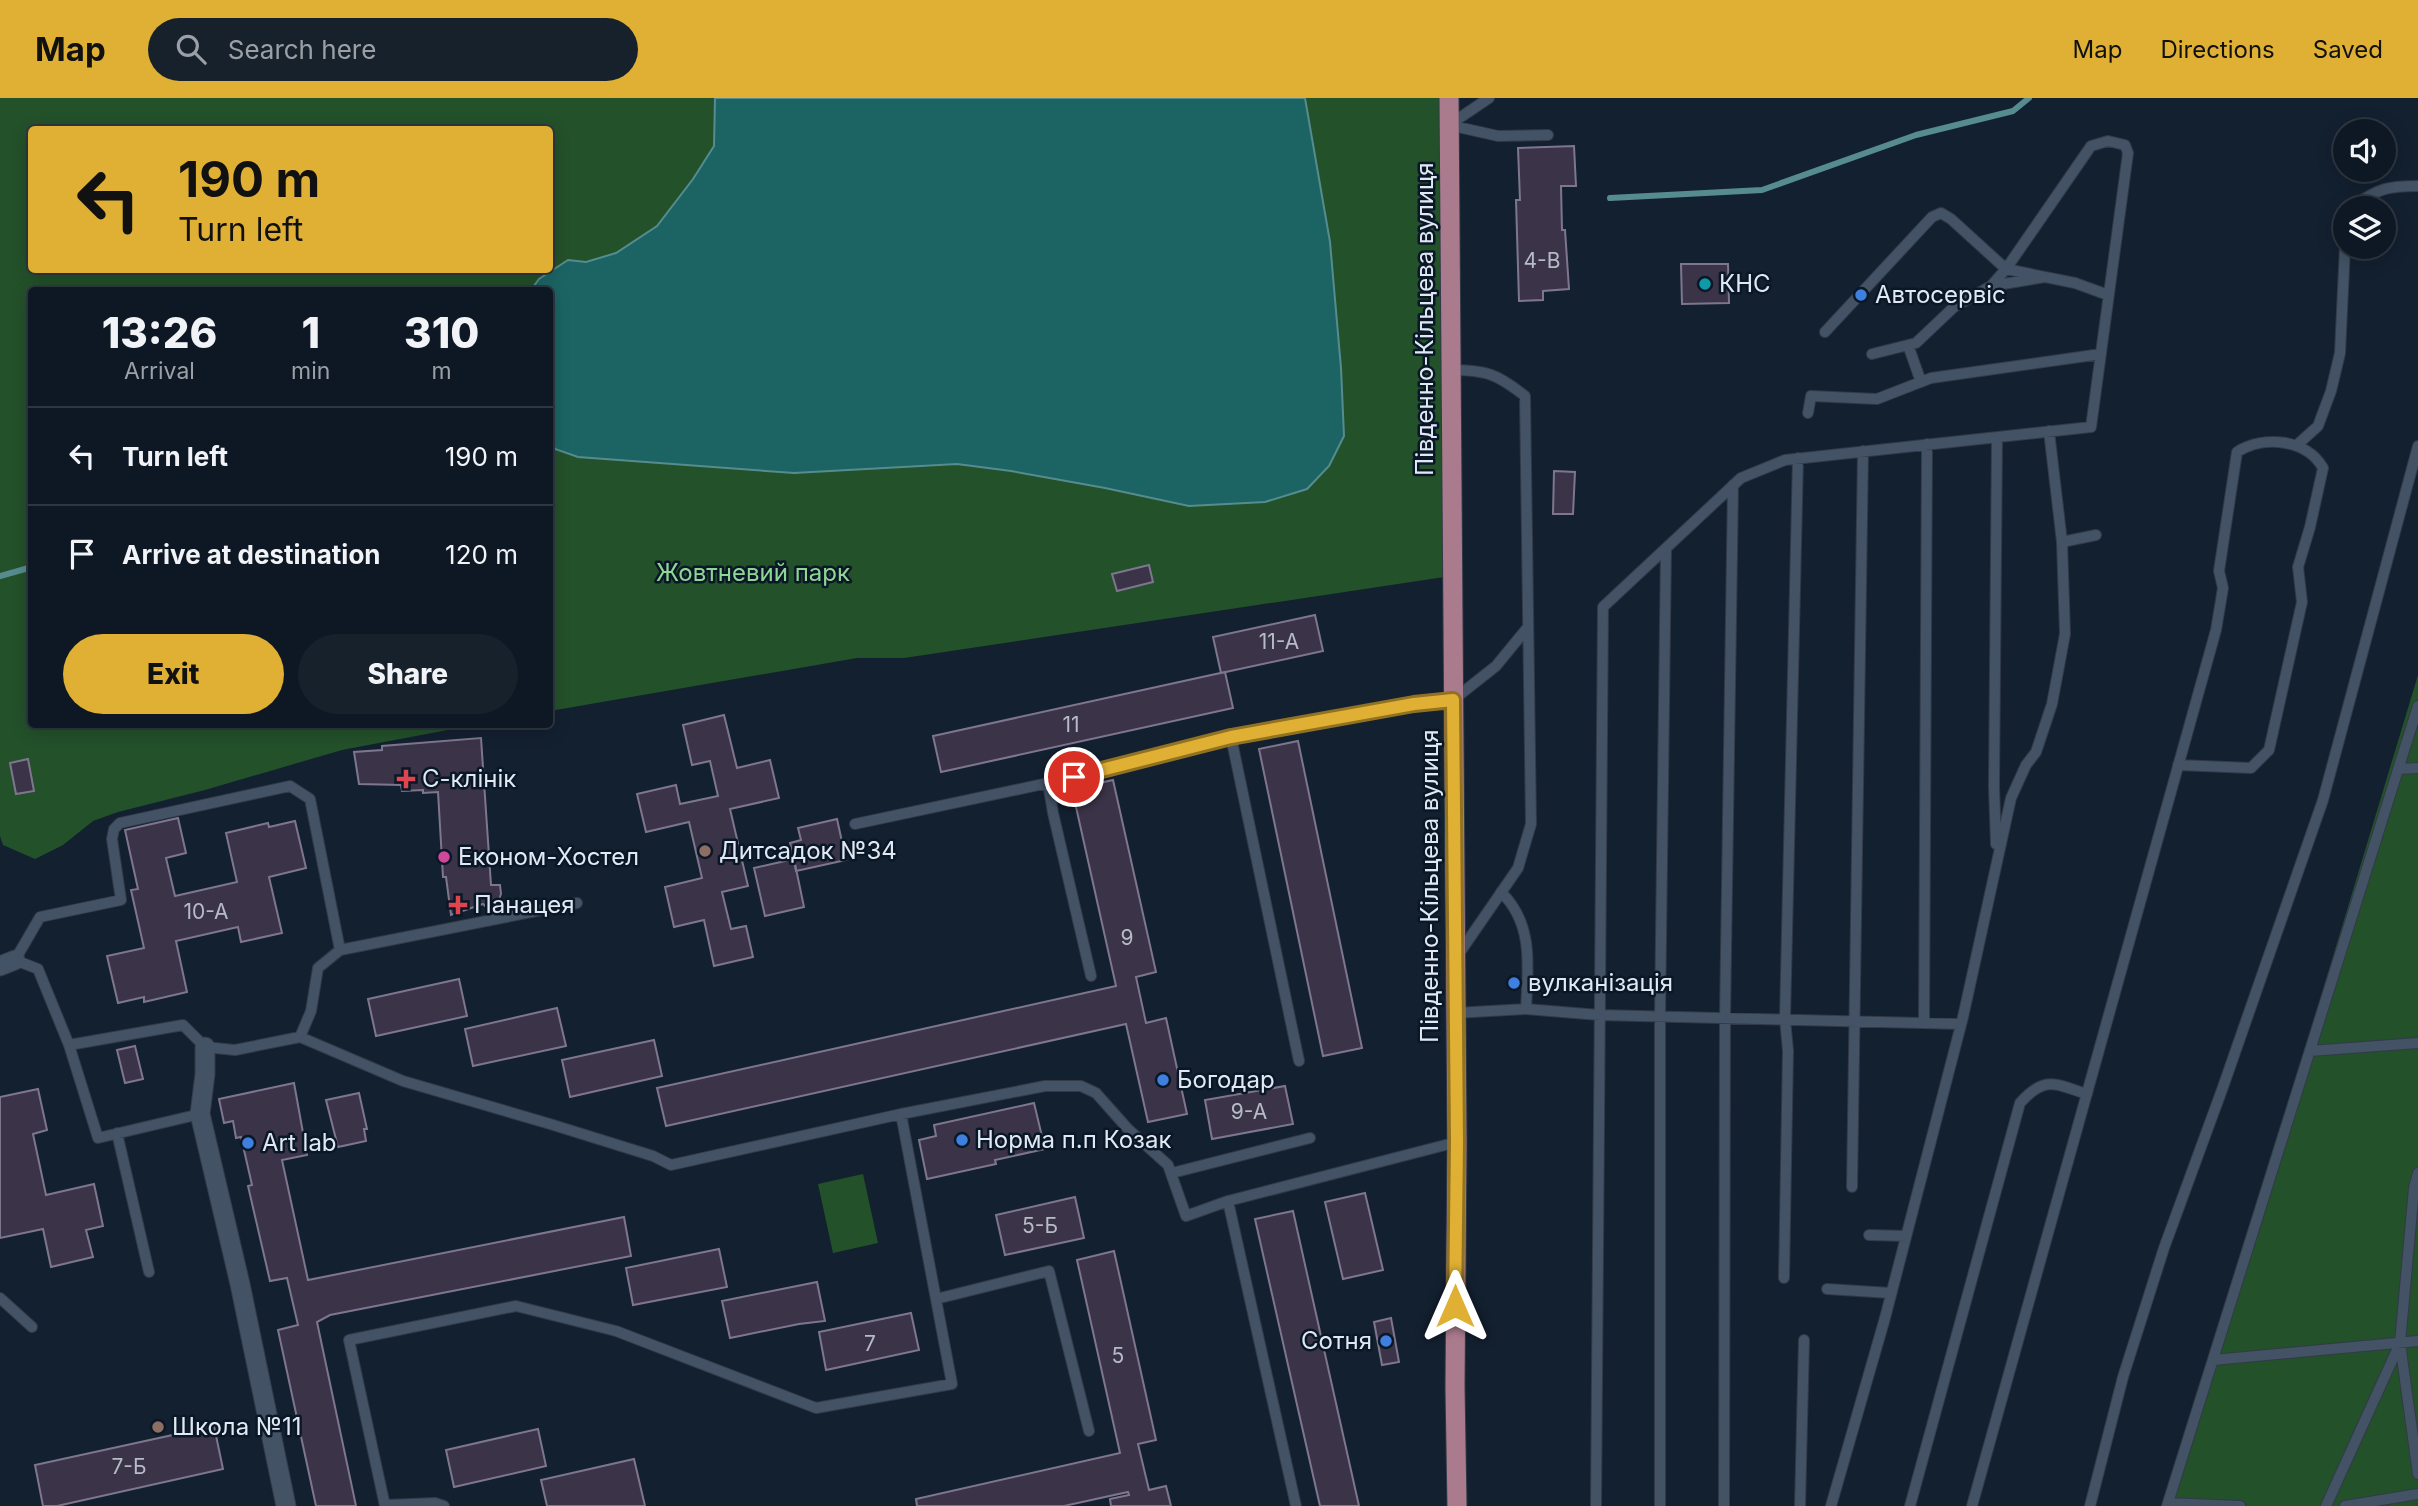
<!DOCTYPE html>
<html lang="en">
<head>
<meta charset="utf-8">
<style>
	:root { --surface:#0e1824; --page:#17212c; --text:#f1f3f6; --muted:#9ba0a6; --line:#2e3741; --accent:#dfb034 }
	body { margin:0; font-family:Inter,sans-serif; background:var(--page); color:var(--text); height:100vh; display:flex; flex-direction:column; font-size:26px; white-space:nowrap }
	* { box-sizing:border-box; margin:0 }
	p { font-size:23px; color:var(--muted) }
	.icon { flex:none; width:38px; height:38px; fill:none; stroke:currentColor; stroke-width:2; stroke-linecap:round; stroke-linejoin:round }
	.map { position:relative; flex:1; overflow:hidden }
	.side { position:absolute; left:28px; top:189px; width:525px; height:441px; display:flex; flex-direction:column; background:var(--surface); border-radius:7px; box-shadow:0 4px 18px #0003,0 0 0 2px var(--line) }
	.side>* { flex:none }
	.top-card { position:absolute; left:28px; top:28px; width:525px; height:147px; border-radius:7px; box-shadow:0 4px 18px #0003,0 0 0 2px var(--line); background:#dfb034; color:#111; overflow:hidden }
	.tools { position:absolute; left:2333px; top:21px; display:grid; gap:14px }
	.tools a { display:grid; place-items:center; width:63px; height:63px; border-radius:50%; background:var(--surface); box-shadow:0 4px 18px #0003,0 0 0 2px var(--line); font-size:35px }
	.pin { position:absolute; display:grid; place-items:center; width:60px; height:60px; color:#fff; margin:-30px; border:4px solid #fff; border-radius:50%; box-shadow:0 2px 7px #0007 }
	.me { position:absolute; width:77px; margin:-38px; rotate:0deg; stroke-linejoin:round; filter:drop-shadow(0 0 5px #0008) }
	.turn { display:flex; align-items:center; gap:24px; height:147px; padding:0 35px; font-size:32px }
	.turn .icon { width:91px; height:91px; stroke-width:2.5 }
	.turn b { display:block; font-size:49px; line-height:60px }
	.eta { display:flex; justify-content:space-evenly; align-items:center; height:119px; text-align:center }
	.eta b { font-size:42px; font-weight:800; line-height:49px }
	.primary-button { display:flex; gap:14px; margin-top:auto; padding:14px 35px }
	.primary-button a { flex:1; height:80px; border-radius:42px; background:var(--accent); color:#111; font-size:28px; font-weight:800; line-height:80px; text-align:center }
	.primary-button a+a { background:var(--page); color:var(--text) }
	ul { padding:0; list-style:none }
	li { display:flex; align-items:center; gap:21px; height:98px; padding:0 35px; border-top:2px solid var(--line) }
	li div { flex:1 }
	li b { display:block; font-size:26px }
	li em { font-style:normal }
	header { display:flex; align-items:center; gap:42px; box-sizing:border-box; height:98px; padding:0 35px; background:var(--accent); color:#111 }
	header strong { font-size:33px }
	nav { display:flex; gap:38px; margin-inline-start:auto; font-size:24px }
	.search { width:490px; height:63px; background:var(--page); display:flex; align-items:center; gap:18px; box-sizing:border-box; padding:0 24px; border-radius:38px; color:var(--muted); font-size:26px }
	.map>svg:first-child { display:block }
	.green { fill:#23512a; fill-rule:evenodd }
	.water { fill:#1c6464; stroke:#568c8f; stroke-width:2 }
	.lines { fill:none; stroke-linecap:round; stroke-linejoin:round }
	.stream { stroke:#568c8f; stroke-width:6 }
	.building { fill:#3b3448; stroke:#7e768e; stroke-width:2 }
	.service-casing { stroke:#323a48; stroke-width:12 }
	.minor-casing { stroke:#323a48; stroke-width:21 }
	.primary-casing { stroke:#323a48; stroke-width:21 }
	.service { stroke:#435265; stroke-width:10 }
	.minor { stroke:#435265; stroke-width:19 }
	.primary { stroke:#aa7b8c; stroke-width:19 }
	.route-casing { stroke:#917222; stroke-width:18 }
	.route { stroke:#dfb034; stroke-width:12 }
	.culture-dot { fill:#0f9aa8; stroke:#0a1726; stroke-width:2.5 }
	.shop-dot { fill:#3f7fe0; stroke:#0a1726; stroke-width:2.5 }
	.health-dot { fill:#e0444e; stroke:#0a1726; stroke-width:2.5 }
	.education-dot { fill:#8d6e63; stroke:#0a1726; stroke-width:2.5 }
	.hotel-dot { fill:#d1479c; stroke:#0a1726; stroke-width:2.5 }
	.labels { text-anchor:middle; stroke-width:5; stroke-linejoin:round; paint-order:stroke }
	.number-label { font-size:21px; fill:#b6bbc8 }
	.poi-label { font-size:24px; fill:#dfe8f3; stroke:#0a1726; text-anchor:start }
	.street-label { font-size:24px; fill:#dfe8f3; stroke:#0a1726 }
	.park-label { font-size:24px; fill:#8fd695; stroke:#0a1726 }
</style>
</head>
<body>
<header>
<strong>Map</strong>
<div class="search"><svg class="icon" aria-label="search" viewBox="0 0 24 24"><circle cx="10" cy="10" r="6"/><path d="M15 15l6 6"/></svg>Search here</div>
<nav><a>Map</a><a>Directions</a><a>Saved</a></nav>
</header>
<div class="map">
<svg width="2418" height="1408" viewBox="0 0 2418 1408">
	<rect width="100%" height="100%" fill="#132030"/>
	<!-- green -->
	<path class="green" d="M0,0H715L714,48L693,81L657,128L616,155L586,164L568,163L539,181L531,192H32V626L474,627L342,652L205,692L118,714L93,723L63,747L35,761L3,747L0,738ZM32,32H550V172H32Z
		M1305,0H1448L1451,478L904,560H857L550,613V342L555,351L578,359L794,375L957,366L1011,373L1105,390L1189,408L1341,270L1330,144Z
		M2418,577V1408H2167Z
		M863,1076L878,1145L833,1155L818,1086Z"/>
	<!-- water -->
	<path class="water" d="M715,0H1305L1330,144L1341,270L1344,338L1329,368L1307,391L1265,404L1189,408L1105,390L1011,373L957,366L794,375L578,359L555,351L550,342V192H531L539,181L568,162L586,164L616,155L657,128L693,81L714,48Z"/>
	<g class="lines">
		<!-- stream -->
		<path class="stream" d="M1610,100L1762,92L1916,37L2013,13L2029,0
			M0,478L32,469"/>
	</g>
	<!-- building -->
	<path class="building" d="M1574,48L1576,88H1561L1562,132H1565L1569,191L1543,193V202L1519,203L1516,102H1520L1518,50Z
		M1681,166H1728L1729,205L1682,206Z
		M1554,373L1575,374L1573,416H1553Z
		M1149,467L1153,484L1117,493L1112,476Z
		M1315,517L1323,553L1221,575L1213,539Z
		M1225,574L1233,610L941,674L933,638Z
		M724,617L737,670L770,662L779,700L730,711L748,788L722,794L731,831L746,828L753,859L714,868L704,822L674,829L665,789L702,780L689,724L646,734L637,696L676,687L680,706L718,698L710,663L692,667L683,627Z
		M481,640L491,787H500L501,796L495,813L492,814L483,806L451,817L446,779H443L438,694L423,695V692L402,693L401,687L359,686L354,654L382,652V648Z
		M1298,643L1362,950L1323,958L1259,651Z
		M28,661L34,693L16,696L10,665Z
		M1113,682L1156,874L1136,879L1146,925L1166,920L1187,1016L1148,1024L1126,926L666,1028L657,990L1116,888L1072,691Z
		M178,720L186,755L166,760L175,798L237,784L226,735L268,725L269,729L295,723L306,770L269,779L282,835L241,844L238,829L176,843L187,894L144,904V899L118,905L107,858L144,850L131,792L138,791L125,732Z
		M837,721L846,762L796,773L790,745L801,742L798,730Z
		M794,761L804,809L765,818L754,770Z
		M459,881L467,918L376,938L368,901Z
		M557,910L566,948L473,968L465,931Z
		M654,942L662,978L570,999L562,962Z
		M135,948L143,981L125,985L117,952Z
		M294,985L307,1057L282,1062L308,1182L624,1119L631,1158L330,1217L317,1224L356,1408H316L278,1232L298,1227L287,1180L270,1183L248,1088L252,1087L241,1039L236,1040L233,1023L224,1025L219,1001Z
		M1285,988L1293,1026L1212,1041L1205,1002Z
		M38,991L47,1032L33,1036L46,1097L94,1086L103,1128L86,1132L93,1159L51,1169L43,1131L0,1140V999Z
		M359,995L367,1031H364L366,1043L338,1049L326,1002Z
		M1034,1005L1045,1051L995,1062L996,1066L927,1081L919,1042L936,1038L934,1027Z
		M1365,1095L1383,1172L1343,1181L1325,1104Z
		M1075,1099L1084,1140L1005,1157L996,1117Z
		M1293,1113L1359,1408H1320L1300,1320L1255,1121Z
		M719,1151L727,1189L633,1207L626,1170Z
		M1114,1153L1156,1342L1138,1346L1149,1392L1166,1388L1171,1408H1111L1110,1401L1129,1397L1128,1394L1064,1408H917L916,1401L1120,1355L1077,1162Z
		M817,1184L825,1223L799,1226L730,1240L722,1203Z
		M911,1215L919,1252L826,1272L819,1234Z
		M1391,1220L1399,1264L1382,1267L1374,1224Z
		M214,1328L223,1371L57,1408H43L35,1367Z
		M538,1331L546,1368L454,1389L446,1352Z
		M634,1361L645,1408H547L541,1382Z"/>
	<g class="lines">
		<!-- service casing -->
		<g class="service-casing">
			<path id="service" d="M1449,27L1498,38L1548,37
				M1449,27L1489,0
				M2354,110L2355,107C2379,90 2389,88 2418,88
				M1991,188L2006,171L2075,185L2108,197
				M1908,247L1921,284
				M1872,256L1916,245L1954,209L1991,188L2045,179
				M1450,272C1487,272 1497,276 1525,298L1531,726L1518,770L1458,857
				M1808,315L1811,298L1877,301L1931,280L2101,256
				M2297,347L2318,328L2331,293L2340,255L2345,149
				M2062,444L2096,437
				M1231,639L1299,963
				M2398,671L2418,670
				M1048,685L1053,715L1091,878
				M855,726L1048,685L1231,639L1414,606L1453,602L1496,568L1528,529
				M1996,746L1994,689L1997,339
				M1501,794C1534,826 1528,869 1526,911
				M340,852L310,701L290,688L120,725L114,731L112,741L121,802L40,819L15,862L38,871L69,947L183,927L205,949L235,952L300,939L403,983L550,1026L653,1058L671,1067L901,1016L1045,988H1081L1096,995L1128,1031L1168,1067L1186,1118L1228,1103L1457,1044
				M1455,915L1526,911L1599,917L1961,926
				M1924,925L1927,346
				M300,939L311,913L318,870L340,852L577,805
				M69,947L98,1040L200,1016
				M2310,953L2418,945
				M117,1035L149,1174
				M1172,1075L1310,1040
				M2418,1075L2414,1090L2400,1245L2418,1376
				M1852,1089L1863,353
				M1228,1103L1296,1408
				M1869,1137L1906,1138
				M1784,1180L1788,953L1785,921L1798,360
				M1827,1191L1891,1195
				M0,1200L32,1229
				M936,1201L1049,1173L1089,1333
				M2213,1262L2418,1243
				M2168,1405L2240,1408
				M386,1407L435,1405L444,1408
				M385,1408L349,1242L516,1208L616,1233L816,1310L952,1286L901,1016
				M1596,1408L1603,509L1741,380L1785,362L2091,329L2128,55L2125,47L2108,43L2091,48L2006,171L1951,121L1941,115L1932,119L1825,234
				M1660,1408V918L1666,450
				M1724,1408L1725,920L1733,387
				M1800,1408L1804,1242
				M1831,1408L1885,1220L1963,919L2011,700L2026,667L2036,654L2052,606L2065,536L2062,444L2049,333
				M1910,1408L2020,1005C2045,977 2055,986 2087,996
				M1972,1408L2216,532L2223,490L2219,473L2237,354C2264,337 2307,341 2323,370L2310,429L2298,469L2302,504L2269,652L2251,670L2178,667
				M2090,1408L2123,1279L2164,1150L2223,989L2323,702L2418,348
				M2167,1408L2418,608
				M2326,1408L2400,1245
				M2345,1408L2418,1396"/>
		</g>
		<!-- minor casing -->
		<g class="minor-casing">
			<path id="minor" d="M0,868L15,862
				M205,949V976L200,1016L240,1186L286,1408"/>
		</g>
		<!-- primary casing -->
		<g class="primary-casing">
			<path id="primary" d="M1449,0L1457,1044L1455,1289L1457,1408"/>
		</g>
		<!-- service -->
		<use href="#service" class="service"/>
		<!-- minor -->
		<use href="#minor" class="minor"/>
		<!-- primary -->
		<use href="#primary" class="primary"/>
	</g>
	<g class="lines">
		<!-- route casing -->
		<g class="route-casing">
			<path id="route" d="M1074,679L1231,639L1414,606L1453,602L1457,1044L1455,1208"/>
		</g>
		<!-- route -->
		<use href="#route" class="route"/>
	</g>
	<!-- markers -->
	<circle class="culture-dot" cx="1705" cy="186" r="7"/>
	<g class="shop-dot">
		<circle cx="1861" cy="197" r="7"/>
		<circle cx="1514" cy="885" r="7"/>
		<circle cx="1163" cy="982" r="7"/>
		<circle cx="962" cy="1042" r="7"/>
		<circle cx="248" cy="1045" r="7"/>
		<circle cx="1386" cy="1243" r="7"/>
	</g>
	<g class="health-dot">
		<path d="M402.5 670.5h7v7h7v7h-7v7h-7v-7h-7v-7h7z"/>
		<path d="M454.5 796.5h7v7h7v7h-7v7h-7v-7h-7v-7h7z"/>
	</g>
	<g class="education-dot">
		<circle cx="705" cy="753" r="7"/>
		<circle cx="158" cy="1329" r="7"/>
	</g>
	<circle class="hotel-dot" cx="444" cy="759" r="7"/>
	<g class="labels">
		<!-- number labels -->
		<g class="number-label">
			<text x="1542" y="170">4-В</text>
			<text x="1279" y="551">11-А</text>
			<text x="1071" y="634">11</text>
			<text x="206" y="821">10-А</text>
			<text x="1127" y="847">9</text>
			<text x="1249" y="1021">9-А</text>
			<text x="1040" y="1135">5-Б</text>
			<text x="870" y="1253">7</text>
			<text x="1118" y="1265">5</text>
			<text x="129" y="1376">7-Б</text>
		</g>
		<!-- poi labels -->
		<g class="poi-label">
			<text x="1719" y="194">КНС</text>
			<text x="1875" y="205">Автосервіс</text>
			<text x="422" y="689">С-клінік</text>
			<text x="719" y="761">Дитсадок №34</text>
			<text x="458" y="767">Економ-Хостел</text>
			<text x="474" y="815">Панацея</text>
			<text x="1528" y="893">вулканізація</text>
			<text x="1177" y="990">Богодар</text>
			<text x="976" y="1050">Норма п.п Козак</text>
			<text x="262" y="1053">Art lab</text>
			<text x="1372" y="1251" text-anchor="end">Сотня</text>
			<text x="172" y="1337">Школа №11</text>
		</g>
		<!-- street labels -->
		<g class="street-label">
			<text transform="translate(1425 221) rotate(-90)" y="8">Південно-Кільцева вулиця</text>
			<text transform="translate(1430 788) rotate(-90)" y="8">Південно-Кільцева вулиця</text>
		</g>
		<!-- park labels -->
		<g class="park-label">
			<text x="753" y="483">Жовтневий парк</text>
		</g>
	</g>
</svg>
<div class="tools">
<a><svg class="icon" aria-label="sound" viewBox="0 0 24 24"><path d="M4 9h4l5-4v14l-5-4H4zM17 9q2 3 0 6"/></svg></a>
<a><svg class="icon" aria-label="layers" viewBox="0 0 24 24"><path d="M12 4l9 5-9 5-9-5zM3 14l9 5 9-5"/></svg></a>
</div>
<div class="pin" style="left:1074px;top:679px;background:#d93025"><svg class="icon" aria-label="arrive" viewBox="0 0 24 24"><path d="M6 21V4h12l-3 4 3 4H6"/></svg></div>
<svg class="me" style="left:1455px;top:1208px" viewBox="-20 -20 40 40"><path d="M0-17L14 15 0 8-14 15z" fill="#dfb034" stroke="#fff" stroke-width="4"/></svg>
<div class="top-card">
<div class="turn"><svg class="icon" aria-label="left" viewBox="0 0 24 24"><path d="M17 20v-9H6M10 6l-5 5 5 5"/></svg><div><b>190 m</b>Turn left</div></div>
</div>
<section class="side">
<div class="eta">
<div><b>13:26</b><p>Arrival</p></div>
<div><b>1</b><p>min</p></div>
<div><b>310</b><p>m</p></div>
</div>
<ul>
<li><svg class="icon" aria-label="left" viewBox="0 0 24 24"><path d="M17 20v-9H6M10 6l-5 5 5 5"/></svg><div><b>Turn left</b></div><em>190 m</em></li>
<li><svg class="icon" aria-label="arrive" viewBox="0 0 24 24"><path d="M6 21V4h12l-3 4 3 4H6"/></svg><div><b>Arrive at destination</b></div><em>120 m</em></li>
</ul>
<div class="primary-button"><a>Exit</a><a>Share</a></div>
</section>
</div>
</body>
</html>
